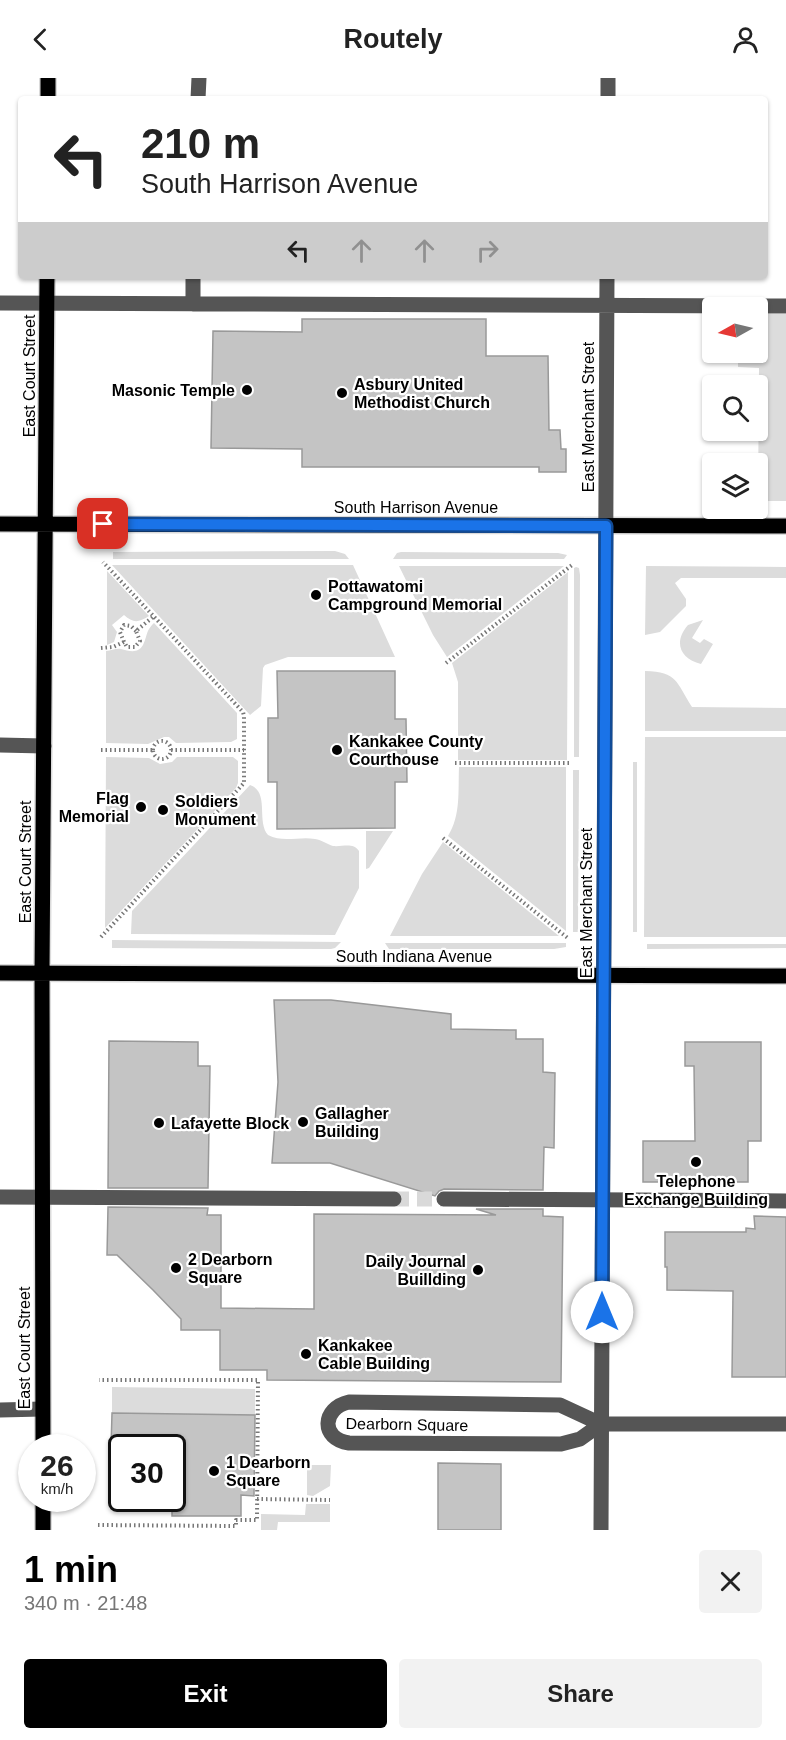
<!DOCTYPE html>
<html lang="en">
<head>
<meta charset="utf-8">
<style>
	:root { --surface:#fff; --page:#f2f2f2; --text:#222; --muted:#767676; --accent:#000 }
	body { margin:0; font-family:Arial,sans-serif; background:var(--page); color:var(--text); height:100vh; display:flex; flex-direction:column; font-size:22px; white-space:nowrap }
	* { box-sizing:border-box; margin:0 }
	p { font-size:20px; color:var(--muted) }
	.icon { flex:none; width:33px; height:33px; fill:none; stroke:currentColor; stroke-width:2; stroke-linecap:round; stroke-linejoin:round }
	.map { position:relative; height:1452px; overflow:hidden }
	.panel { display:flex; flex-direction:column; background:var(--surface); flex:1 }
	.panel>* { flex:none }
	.banner { position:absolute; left:18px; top:18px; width:750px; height:183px; border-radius:6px; box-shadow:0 2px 4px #0004; background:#fff; color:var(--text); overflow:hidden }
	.needle { width:39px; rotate:262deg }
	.fabs { position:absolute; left:702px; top:219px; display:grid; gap:12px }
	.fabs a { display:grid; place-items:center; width:66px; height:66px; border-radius:6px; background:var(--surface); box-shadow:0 2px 4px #0004; font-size:30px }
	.speed { position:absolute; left:18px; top:1356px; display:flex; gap:12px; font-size:30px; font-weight:700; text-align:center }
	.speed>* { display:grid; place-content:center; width:78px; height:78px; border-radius:50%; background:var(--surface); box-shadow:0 2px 4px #0004; line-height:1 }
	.speed small { font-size:15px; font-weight:400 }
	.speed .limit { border:3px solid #111; border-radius:9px; background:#fff; color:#111 }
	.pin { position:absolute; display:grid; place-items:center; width:51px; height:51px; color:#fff; margin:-26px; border-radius:12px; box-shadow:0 3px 9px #0006 }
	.me { position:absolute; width:66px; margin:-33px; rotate:0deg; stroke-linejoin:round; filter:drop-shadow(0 0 4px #0008) }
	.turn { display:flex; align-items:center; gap:21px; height:126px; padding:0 24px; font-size:27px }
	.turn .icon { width:78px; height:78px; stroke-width:2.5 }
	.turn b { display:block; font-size:42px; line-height:51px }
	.lanes { display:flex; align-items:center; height:57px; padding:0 24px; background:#0003; justify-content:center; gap:30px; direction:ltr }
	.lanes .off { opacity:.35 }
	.round { display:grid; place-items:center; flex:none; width:63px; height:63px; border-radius:6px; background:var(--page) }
	.head { display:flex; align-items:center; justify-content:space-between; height:102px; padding:0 24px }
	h1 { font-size:36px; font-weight:700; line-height:45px; color:var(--accent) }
	.cta { display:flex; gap:12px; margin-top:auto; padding:12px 24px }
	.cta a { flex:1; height:69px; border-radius:6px; background:var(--accent); color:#fff; font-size:24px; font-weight:700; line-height:69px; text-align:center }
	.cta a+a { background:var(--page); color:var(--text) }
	header { display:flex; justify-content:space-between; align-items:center; height:78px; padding:0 24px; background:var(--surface); font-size:27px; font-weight:700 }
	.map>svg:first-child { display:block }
	.green { fill:#dcdcdc }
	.building { fill:#c4c4c4; stroke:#999; stroke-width:1.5 }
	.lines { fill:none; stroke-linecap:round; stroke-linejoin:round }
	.minor-tunnel { stroke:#d9d9d9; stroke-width:15; stroke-dasharray:15 8; stroke-linecap:butt }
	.major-casing { stroke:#dbdbdb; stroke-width:18 }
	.path { stroke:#777; stroke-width:4; stroke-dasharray:1.5 3; stroke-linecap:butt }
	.minor { stroke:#555; stroke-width:15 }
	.major { stroke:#000; stroke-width:15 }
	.route-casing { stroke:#114b97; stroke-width:15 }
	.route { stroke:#1a73e8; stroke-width:10 }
	.poi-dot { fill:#000; stroke:#fff; stroke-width:2 }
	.labels { text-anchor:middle; stroke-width:4.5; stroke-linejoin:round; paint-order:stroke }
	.street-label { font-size:16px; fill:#000; stroke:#fff }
	.poi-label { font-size:16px; font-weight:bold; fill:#000; stroke:#fff; text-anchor:start }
</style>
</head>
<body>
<header><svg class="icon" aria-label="back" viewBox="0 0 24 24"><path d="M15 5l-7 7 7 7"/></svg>Routely<svg class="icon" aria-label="person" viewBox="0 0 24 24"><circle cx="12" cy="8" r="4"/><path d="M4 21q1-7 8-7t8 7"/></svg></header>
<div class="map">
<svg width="786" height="1452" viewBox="0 0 786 1452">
	<rect width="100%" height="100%" fill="#fff"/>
	<!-- green -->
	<path class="green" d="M758,236H786V423H758L759,290L738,289V275L758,274Z
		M335,473L345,476L349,481H113V474Z
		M401,474L558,475L567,477L564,481H393L397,475Z
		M112,487H353L395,579H288L265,587L263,590L261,628L250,637Z
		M399,488H564L447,579L433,557Z
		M646,488L786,489V500H681L675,505L686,521V528L660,554L645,557Z
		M576,489L579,490L580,497L579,679H574V490Z
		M107,493L149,538C138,545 133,545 124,537L112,547L117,554L114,564L107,567Z
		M568,494L567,682H458V604L452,585Z
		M703,542L692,560L700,565L704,561L713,566L701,586C680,581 673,564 688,547Z
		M154,545L237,635V661L231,664L176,665L169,659H164L148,666L106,665V573C111,573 116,570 121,571C129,573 138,576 143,567C148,557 145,554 154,545Z
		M645,593C678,594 676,604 692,629L786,630V653H645Z
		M645,659H786V859H644Z
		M106,679L149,680L160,686L172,684L177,679H233L238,683V705L236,710L105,850Z
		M633,684H637V854H633Z
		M459,689H566V853L448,758C461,737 458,713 459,689Z
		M573,692H579L578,854H573Z
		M250,707C270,714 256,743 268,757C283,765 300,758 315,761C322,762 327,766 333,768C343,769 353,764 359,773V810L335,857L131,856L132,833Z
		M366,753H393L369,790L366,791Z
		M443,764L559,858H390L422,796Z
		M112,862L341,864L335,870L331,871L112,870Z
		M385,865H566V869L554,871H389Z
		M647,866H786V870L647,871Z
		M112,1309L255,1311V1337L112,1335Z
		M307,1387H331L330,1408L313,1418L307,1417Z
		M306,1426H330V1444H278L277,1452H261V1436L305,1437Z"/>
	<!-- building -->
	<path class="building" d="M302,241H486V278H548L549,352H560L561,371H566V394H539V389H302V371L211,370L213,253L302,254Z
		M277,593H395V641H406L407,704H395V750L277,751V704H268V640H278Z
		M274,922H331L451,936V951L516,952V961H543V994L555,995L554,1070L544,1069L543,1112L444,1111L439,1113L435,1118L330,1085H272L278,1004Z
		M109,963L198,964V988H210L208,1110H108Z
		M685,964H761V1063H748V1104H643V1063H695L694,988H685Z
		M108,1129L208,1130L207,1137H221V1230L314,1231V1136L496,1137L476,1131H543V1138L563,1139L561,1304L267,1302V1292H220V1252H181V1241L153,1212L117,1177H107Z
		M754,1138L786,1139V1299H732L733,1213L667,1212V1189H665V1154H746V1150L755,1151Z
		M112,1335L255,1337L254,1418L241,1417V1438H172V1370H111Z
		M438,1385L501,1386V1452H438Z"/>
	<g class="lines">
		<!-- minor-tunnel -->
		<path class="minor-tunnel" d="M394,1121H444"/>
		<!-- major casing -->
		<g class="major-casing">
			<path id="major" d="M48,21V0
				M0,446L786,448
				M0,895L786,898
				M43,1370L42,895L47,198
				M43,1420V1452"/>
		</g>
		<!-- path -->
		<path class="path" d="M124,564L120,554L124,547L131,548L136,553
			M101,570L113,569L124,564L127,569H135L140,563L136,553L154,538
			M446,585L572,487
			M153 672a9 9 0 1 1 18 0a9 9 0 1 1-18 0Z
			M101,672H153
			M171,672H244
			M455,685H571
			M443,760L569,861
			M101,859L244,705V638L243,634L103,484
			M257,1421L330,1422
			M98,1447L236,1448V1442H257L258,1302H99"/>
		<!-- minor -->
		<path class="minor" d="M198,21L199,0
			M608,21V0
			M0,225L786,228
			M193,226V198
			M0,667L44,668
			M0,1119L394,1121
			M444,1121L786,1123
			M0,1332L42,1331
			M601,1346L580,1361L561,1366L349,1365C320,1361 322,1330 349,1324L560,1327L601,1346H786
			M601,1452L607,198"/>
		<!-- major -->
		<use href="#major" class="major"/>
	</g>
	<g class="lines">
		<!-- route casing -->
		<g class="route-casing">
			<path id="route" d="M103,446L606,448L602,1234"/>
		</g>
		<!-- route -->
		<use href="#route" class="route"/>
	</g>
	<!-- markers -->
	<g class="poi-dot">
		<circle cx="247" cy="312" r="6"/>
		<circle cx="342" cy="315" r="6"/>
		<circle cx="316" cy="517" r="6"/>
		<circle cx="337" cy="672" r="6"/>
		<circle cx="141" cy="729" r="6"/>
		<circle cx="163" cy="732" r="6"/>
		<circle cx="303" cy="1044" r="6"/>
		<circle cx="159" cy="1045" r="6"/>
		<circle cx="696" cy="1084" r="6"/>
		<circle cx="176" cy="1190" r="6"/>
		<circle cx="478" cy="1192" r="6"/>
		<circle cx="306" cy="1276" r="6"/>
		<circle cx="214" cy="1393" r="6"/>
	</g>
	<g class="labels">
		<!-- street labels -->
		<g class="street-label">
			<text transform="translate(29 298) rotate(-90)" y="6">East Court Street</text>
			<text transform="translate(588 339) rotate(-90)" y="6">East Merchant Street</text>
			<text x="416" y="435">South Harrison Avenue</text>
			<text transform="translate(25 784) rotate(-90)" y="6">East Court Street</text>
			<text transform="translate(586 825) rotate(-90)" y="6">East Merchant Street</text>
			<text x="414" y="884">South Indiana Avenue</text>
			<text transform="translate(24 1270) rotate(-90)" y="6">East Court Street</text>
			<text transform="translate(407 1346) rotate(1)" y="6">Dearborn Square</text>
		</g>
		<!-- poi labels -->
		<g class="poi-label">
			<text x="354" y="312">Asbury United<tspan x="354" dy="18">Methodist Church</tspan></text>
			<text x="235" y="318" text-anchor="end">Masonic Temple</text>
			<text x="328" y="514">Pottawatomi<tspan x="328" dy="18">Campground Memorial</tspan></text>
			<text x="349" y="669">Kankakee County<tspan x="349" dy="18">Courthouse</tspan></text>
			<text x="129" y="726" text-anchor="end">Flag<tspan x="129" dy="18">Memorial</tspan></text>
			<text x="175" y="729">Soldiers<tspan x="175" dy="18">Monument</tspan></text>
			<text x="315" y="1041">Gallagher<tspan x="315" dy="18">Building</tspan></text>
			<text x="171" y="1051">Lafayette Block</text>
			<text x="696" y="1109" text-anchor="middle">Telephone<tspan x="696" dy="18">Exchange Building</tspan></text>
			<text x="188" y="1187">2 Dearborn<tspan x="188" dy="18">Square</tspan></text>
			<text x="466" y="1189" text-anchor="end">Daily Journal<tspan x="466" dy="18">Buillding</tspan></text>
			<text x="318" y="1273">Kankakee<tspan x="318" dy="18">Cable Building</tspan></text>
			<text x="226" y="1390">1 Dearborn<tspan x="226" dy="18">Square</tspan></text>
		</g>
	</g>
</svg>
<div class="fabs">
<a><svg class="needle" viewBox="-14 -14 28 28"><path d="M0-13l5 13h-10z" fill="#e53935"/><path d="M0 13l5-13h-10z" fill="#767676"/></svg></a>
<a><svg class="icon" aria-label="search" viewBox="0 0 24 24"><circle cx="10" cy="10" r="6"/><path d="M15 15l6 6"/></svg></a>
<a><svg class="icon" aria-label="layers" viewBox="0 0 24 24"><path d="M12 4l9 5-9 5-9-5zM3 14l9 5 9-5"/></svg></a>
</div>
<div class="speed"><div>26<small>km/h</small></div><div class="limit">30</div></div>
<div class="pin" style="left:103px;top:446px;background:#d93025"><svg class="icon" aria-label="arrive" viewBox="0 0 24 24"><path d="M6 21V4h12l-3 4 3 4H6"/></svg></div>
<svg class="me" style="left:602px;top:1234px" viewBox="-20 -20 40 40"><circle r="19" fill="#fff"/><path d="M0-13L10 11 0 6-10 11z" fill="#1a73e8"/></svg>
<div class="banner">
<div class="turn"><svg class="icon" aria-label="left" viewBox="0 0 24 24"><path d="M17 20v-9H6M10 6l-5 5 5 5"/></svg><div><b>210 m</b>South Harrison Avenue</div></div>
<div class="lanes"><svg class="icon" aria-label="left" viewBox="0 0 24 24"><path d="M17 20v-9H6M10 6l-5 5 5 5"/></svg><svg class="icon off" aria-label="ahead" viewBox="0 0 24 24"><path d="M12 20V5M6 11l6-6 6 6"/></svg><svg class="icon off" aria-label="ahead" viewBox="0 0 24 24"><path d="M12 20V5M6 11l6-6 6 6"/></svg><svg class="icon off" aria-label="right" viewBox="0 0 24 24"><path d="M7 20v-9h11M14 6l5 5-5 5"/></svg></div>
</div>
</div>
<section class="panel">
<div class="head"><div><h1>1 min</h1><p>340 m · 21:48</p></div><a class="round"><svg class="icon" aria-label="close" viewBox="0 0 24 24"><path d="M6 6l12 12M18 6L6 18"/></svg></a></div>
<div class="cta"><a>Exit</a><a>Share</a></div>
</section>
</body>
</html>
